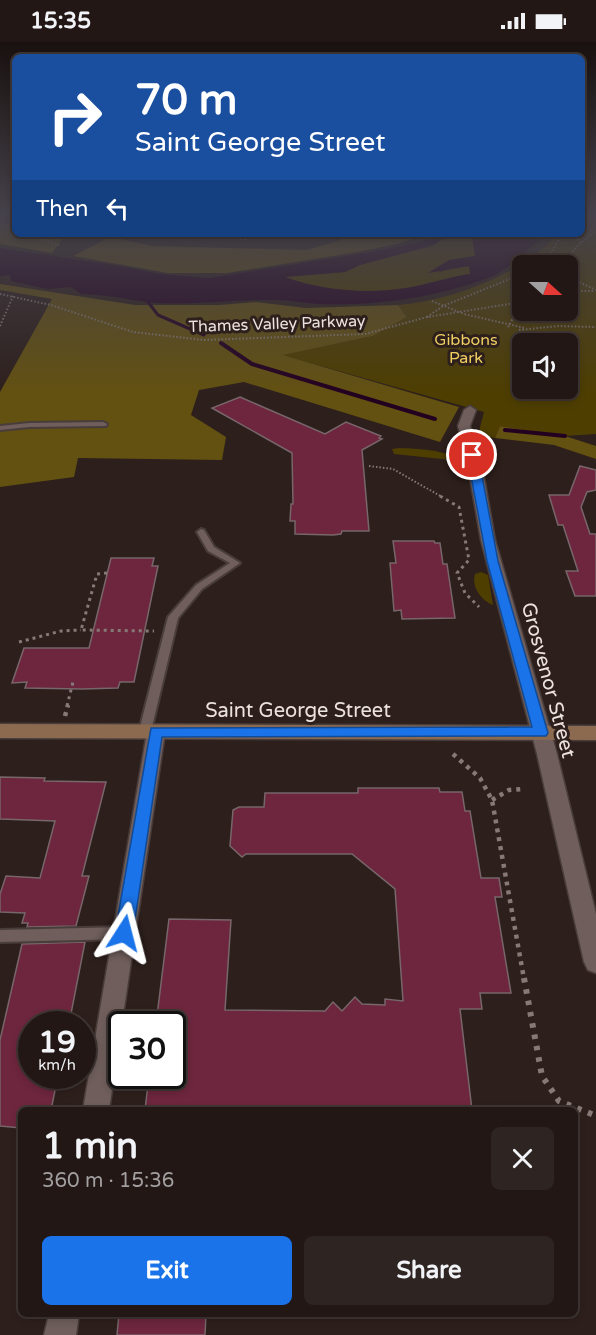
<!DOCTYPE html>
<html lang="en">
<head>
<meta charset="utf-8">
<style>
	:root { --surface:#221715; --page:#2e2422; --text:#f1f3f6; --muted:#a29fa0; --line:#3f3634; --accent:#1a73e8 }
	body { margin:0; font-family:"Varela Round",sans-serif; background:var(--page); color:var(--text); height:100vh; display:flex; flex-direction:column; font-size:22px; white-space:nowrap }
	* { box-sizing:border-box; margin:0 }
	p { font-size:20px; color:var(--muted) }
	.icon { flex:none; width:33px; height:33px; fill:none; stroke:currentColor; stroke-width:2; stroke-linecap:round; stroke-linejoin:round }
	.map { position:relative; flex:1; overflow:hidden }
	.panel { position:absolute; left:18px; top:1065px; width:560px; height:210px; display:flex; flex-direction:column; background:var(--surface); border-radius:9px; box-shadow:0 3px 9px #0003,0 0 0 2px var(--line) }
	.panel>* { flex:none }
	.top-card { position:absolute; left:12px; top:12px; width:573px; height:183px; border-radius:9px; box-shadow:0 3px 9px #0003,0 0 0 2px var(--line); background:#1a4fa0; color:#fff; overflow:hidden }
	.needle { width:39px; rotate:111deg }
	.tools { position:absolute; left:512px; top:213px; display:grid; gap:12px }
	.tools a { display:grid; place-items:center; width:66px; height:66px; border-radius:9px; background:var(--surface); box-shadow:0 3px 9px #0003,0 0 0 2px var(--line); font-size:30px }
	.speed { position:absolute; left:18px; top:969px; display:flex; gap:12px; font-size:30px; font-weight:700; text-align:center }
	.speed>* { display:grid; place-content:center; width:78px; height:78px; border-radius:50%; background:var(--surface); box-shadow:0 3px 9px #0003,0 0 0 2px var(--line); line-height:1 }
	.speed small { font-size:15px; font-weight:400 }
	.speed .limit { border:3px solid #111; border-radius:9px; background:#fff; color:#111 }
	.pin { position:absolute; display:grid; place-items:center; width:51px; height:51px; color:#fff; margin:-26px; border:3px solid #fff; border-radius:50%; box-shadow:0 2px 6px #0007 }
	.me { position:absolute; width:66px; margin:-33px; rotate:9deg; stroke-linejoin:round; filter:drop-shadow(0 0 4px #0008) }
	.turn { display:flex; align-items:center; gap:21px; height:126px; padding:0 24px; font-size:27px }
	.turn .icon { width:78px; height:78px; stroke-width:2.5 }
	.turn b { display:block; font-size:42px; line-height:51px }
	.then { display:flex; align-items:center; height:57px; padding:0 24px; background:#0003; gap:12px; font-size:22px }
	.round { display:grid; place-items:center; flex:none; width:63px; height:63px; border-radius:9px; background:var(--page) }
	.overview { display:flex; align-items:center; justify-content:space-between; height:102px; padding:0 24px }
	h1 { font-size:36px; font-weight:700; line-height:45px }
	.primary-button { display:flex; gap:12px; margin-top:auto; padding:12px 24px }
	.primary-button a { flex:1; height:69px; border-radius:9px; background:var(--accent); color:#fff; font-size:24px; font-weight:700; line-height:69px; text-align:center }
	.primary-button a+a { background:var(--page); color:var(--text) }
	.status { display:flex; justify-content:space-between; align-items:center; height:42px; padding:0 30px; background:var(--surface); direction:ltr }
	.status svg { height:16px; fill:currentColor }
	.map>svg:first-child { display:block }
	.green { fill:#4e3e00; fill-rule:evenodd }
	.forest { fill:#635111 }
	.water { fill:#230020; fill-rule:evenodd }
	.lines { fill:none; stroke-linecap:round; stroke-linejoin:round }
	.stream-far1 { stroke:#230020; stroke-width:3 }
	.stream { stroke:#230020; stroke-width:4 }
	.building { fill:#6d263e; stroke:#77666a; stroke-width:1.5 }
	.lane-casing { stroke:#493d3b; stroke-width:4 }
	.street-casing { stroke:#493d3b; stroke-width:3 }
	.secondary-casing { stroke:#493d3b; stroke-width:3 }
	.path-far3 { stroke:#867a78; stroke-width:2; stroke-dasharray:1.5 2; stroke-linecap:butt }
	.path-far2 { stroke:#867a78; stroke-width:3; stroke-dasharray:3 4; stroke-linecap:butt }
	.path-far1 { stroke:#867a78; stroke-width:4.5; stroke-dasharray:4 5; stroke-linecap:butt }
	.path { stroke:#867a78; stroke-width:6; stroke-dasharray:4.5 7; stroke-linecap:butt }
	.lane { fill:#6f5e5b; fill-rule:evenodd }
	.street { fill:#6f5e5b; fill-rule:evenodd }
	.secondary { fill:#8c6a50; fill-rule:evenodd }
	.route { fill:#1a73e8; stroke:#114b97; stroke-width:1.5 }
	.labels { text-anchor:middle; stroke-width:6; stroke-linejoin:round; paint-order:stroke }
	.far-street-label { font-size:16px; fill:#ece2e0; stroke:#2d1f1c }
	.far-park-label { font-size:16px; fill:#efce62; stroke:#2d1f1c }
	.street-label { font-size:20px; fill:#ece2e0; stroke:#2d1f1c }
</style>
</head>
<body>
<div class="status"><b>15:35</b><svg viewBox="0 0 49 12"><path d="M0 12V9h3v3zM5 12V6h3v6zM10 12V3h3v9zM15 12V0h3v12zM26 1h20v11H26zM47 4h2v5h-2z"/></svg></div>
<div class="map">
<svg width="596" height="1293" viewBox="0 0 596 1293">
	<rect width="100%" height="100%" fill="#2d1f1c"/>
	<!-- green -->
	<path class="green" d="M582,172H596V392L565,394L500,384L495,396L478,393L484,370L282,313L373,294L407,275L398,263C454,258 519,233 558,192H582ZM522,224H567V268H522ZM522,302H567V346H522Z
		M472,193L475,214L449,218L438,231L451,226L470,224V232C449,235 428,242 407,246C365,253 323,248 283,235L345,230L360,223L433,204L447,194Z
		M399,406C419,407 444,407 461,419L394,412L392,407Z
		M481,530L488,533L493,563C481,558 471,545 475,532Z"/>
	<!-- forest -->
	<path class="forest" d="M0,181L15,182V192H66L52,211L0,202Z
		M360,192H427L397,202L352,211L227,231H168L73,214L110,195L153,204L307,208Z
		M0,242L135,263H219L256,260L306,266L398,263L407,275L373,294L283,313L459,365L440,400L244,340L199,348L191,373L226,395L222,418L78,416L74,435L0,445V350L52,257L0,248Z
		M500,384L565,394L596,404V417L554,403L495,396Z"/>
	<!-- water -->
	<path class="water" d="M441,192H551C528,203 514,226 488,236C435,256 374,264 318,262C304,261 290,258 277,258C237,257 198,263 158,261C132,259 107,252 81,252L71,245L48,247L11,239L10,233L0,234V206L126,225L160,232L209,236L365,211L417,201ZM472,193L475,214L449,218L428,231L469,224L470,232C448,235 427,243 406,246C366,252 323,249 285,235L345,230L360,223L433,203L447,194Z"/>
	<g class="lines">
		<!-- stream-far1 -->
		<path class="stream-far1" d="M148,260L158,273L204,293"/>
		<!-- stream -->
		<path class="stream" d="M221,301L252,322L435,377
			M505,388L565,394"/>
	</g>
	<!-- building -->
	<path class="building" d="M240,355L325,392L346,380L381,394L379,396L382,397L362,408L369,489H342L341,492L333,493L295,492V479H290L291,462H293L292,411L212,366Z
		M580,424L596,428V448L587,450L581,465L590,492H596V554H575L566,529H578L563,483H558L549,453H569Z
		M393,499H434L435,501H440L443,522H447L455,576L402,577L401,568L394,569L390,521H396Z
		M111,516H154L152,524H158L134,640H120L118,646L82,647L25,646L27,640L12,641L24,606H89Z
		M0,735L45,736L44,739L106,740L82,834H89L76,884L27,885L28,881H22L25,871L0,870V852L6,834L40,836L55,779L0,777Z
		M358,746H439L440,750H462L465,769H470L481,836H499L502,855H495L511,951H480L482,967H460L472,1068H145L149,1034H172V982H156L169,877L231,878L225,968L325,969L333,960L342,969L355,955L362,962L385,963V957L403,959L395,847L352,812H246L242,815L230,804L233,768L239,765H264L265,751H358Z
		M85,900L69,982H32V1034H58L51,1068H21V1086L0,1084V998L22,902Z
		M119,1272H206L205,1293H117Z"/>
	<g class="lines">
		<!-- lane casing -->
		<g class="lane-casing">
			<path id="lane" d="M103,380L107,382L106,384L29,385L0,388V384L29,381Z
				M201,487L204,488L214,505L240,521L202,547L178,576L151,689L149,692H141L139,689L168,575L196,543L230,521L208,509L197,490Z
				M124,885L129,887L131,891L129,895L124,897L0,900V888Z"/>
		</g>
		<!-- street casing -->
		<g class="street-casing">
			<path id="street" d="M470,364L476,368L470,384L480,413L495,498L557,712L596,872V931L588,928L584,920L537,712L481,498L466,413L458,384L464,368Z
				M156,683L163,685L165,690L109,1068H83L147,690L149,685Z
				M49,1272H79L76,1293H44Z"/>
		</g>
		<!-- secondary casing -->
		<g class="secondary-casing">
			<path id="secondary" d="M0,682L596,684V698L0,696Z"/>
		</g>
		<!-- path-far3 -->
		<path class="path-far3" d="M0,173L15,175
			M0,182L15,187
			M28,192L59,203
			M160,192L245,197V194L284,195L283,192
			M572,192L581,201
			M589,193L596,176
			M544,224L562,192
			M562,224L576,205L596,189
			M567,234L596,248
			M567,249H595
			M0,252L51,263L133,290L204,298L365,292L427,275L522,260
			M432,259L464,272L525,286
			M427,275L443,264L522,232
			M0,284L13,254
			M508,285L522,260
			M519,288L558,284L596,285
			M369,424L393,427L442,455"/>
		<!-- path-far2 -->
		<path class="path-far2" d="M440,454L459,465L469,518L457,531L465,551L479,565
			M107,531L97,532L81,588L154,589
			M19,600L61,589L81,588
			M67,664L73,640"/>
		<!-- path-far1 -->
		<path class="path-far1" d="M65,674L68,663
			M453,712L480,736L492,758L524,937
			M492,758L509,748L522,747"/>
		<!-- path -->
		<path class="path" d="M524,936L542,1034L559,1059L594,1073"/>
		<!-- lane -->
		<use href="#lane" class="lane"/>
		<!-- street -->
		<use href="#street" class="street"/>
		<!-- secondary -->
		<use href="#secondary" class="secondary"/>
	</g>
	<!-- sky -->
	<linearGradient id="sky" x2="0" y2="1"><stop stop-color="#19110f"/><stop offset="0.49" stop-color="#46424b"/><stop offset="1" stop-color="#46424b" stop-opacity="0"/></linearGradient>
	<rect width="596" height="353" fill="url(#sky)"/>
	<!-- route -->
	<path class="route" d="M472,410L478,413L498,519L548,691L546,694L162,695L133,891L130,897L124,899L118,897L115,891L151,686L532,685L487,519L467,413Z"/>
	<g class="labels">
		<!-- far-street labels -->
		<g class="far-street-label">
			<text transform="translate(277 281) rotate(-2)" y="6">Thames Valley Parkway</text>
		</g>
		<!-- far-park labels -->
		<g class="far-park-label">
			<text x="466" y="303">Gibbons<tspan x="466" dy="18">Park</tspan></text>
		</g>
		<!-- street labels -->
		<g class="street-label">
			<text transform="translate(549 638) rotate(75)" y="7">Grosvenor Street</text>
			<text x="298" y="675">Saint George Street</text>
		</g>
	</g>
</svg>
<div class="tools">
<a><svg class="needle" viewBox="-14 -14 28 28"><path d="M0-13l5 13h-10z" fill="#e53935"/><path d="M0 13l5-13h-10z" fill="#a29fa0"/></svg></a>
<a><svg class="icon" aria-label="sound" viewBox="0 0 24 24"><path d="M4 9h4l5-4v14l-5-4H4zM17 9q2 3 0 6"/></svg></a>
</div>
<div class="speed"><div>19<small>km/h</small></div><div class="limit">30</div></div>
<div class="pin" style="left:472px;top:413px;background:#d93025"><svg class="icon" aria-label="arrive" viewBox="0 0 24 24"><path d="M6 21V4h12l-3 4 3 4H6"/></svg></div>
<svg class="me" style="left:124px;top:891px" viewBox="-20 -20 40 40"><path d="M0-17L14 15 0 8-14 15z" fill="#1a73e8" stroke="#fff" stroke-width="4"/></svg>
<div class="top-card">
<div class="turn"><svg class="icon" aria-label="right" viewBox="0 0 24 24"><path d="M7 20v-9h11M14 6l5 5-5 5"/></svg><div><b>70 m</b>Saint George Street</div></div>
<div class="then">Then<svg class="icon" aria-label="left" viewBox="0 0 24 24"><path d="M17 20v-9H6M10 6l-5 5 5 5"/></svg></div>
</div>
<section class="panel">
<div class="overview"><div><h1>1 min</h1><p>360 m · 15:36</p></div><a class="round"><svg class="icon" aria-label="close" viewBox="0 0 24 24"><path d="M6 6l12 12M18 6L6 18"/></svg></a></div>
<div class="primary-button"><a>Exit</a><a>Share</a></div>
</section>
</div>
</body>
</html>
